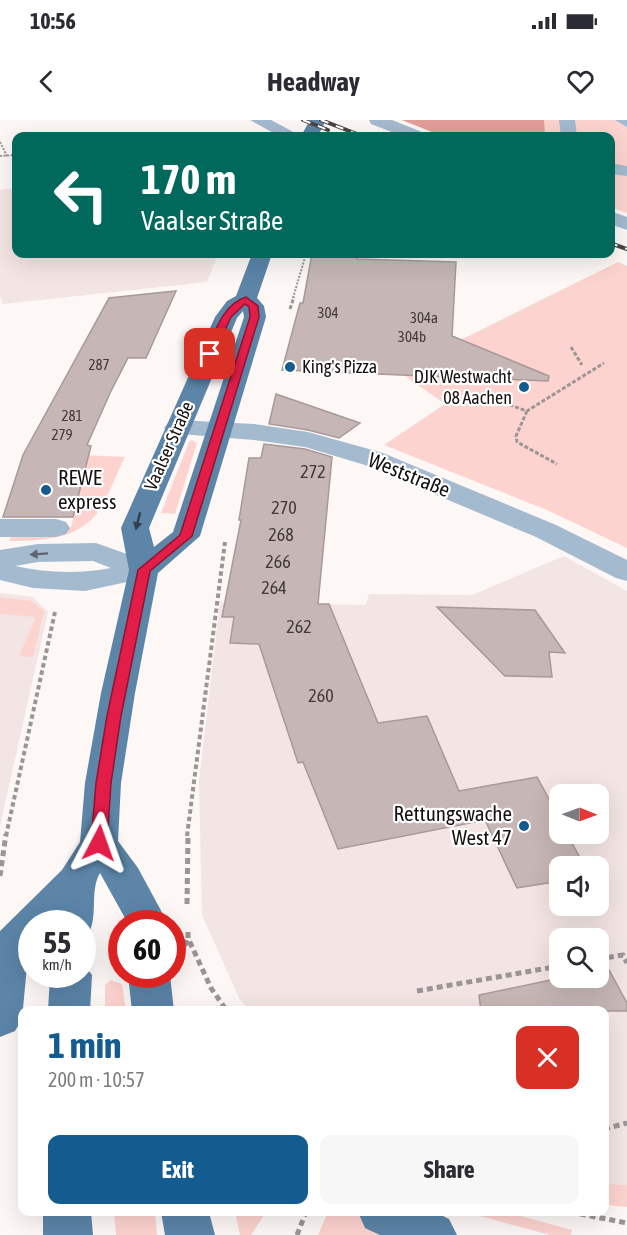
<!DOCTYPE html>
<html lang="en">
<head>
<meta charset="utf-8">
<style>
	:root { --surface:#fff; --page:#f7f7f7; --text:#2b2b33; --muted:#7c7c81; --accent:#145c90 }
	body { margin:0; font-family:"Asap Condensed",sans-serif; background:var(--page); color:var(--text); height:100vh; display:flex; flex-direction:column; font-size:22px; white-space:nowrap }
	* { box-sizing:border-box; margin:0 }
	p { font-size:20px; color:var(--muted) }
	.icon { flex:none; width:33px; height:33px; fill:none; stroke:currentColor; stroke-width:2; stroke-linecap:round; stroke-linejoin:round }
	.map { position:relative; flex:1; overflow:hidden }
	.drawer { position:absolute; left:18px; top:886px; width:591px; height:210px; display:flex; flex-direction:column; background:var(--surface); border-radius:12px; box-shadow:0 6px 24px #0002 }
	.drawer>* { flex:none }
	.hud { position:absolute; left:12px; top:12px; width:603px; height:126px; border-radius:12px; box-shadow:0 6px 24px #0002; background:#00695c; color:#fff; overflow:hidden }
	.needle { width:39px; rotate:91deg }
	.tools { position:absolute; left:549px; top:664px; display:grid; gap:12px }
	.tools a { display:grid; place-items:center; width:60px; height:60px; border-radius:12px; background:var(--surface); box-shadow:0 6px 24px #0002; font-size:30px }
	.speed { position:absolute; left:18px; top:790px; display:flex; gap:12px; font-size:30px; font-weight:700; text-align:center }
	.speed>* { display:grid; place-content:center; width:78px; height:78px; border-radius:50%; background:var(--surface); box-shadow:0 6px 24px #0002; line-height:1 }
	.speed small { font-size:15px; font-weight:400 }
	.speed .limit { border:9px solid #d22; background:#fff; color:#111 }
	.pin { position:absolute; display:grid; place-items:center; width:51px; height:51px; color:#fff; margin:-26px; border-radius:12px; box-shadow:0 3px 9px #0006 }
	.me { position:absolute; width:66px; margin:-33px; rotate:4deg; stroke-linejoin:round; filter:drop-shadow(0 0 4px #0008) }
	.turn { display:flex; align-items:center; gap:21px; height:126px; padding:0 30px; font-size:27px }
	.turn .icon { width:78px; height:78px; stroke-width:2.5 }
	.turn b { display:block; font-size:42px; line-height:51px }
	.round { display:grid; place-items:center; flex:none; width:63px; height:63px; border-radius:12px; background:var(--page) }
	.headline { display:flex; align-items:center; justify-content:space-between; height:102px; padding:0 30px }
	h1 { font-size:36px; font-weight:700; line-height:45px; color:var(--accent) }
	.action { display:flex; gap:12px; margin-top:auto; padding:12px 30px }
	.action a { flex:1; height:69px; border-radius:12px; background:var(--accent); color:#fff; font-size:24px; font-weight:700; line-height:69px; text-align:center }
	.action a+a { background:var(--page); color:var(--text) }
	.status { display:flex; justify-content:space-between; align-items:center; height:42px; padding:0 30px; background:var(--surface); direction:ltr }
	.status svg { height:16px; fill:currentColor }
	header { display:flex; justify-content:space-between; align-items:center; height:78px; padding:0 30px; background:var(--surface); font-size:27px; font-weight:700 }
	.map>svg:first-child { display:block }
	.built { fill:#f3e5e4; fill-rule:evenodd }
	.green { fill:#fdd3cf }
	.forest { fill:#e39e99 }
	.building { fill:#c6b7b6; stroke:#a79998; stroke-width:1.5 }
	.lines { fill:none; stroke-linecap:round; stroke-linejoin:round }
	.path-far3 { stroke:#9b9595; stroke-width:2; stroke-dasharray:2 1.5; stroke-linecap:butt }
	.path-far2 { stroke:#9b9595; stroke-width:3; stroke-dasharray:4 2; stroke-linecap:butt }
	.path-far1 { stroke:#9b9595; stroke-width:4; stroke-dasharray:4.5 3; stroke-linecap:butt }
	.path { stroke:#9b9595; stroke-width:5; stroke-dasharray:6 4; stroke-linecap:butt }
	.minor { fill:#a4bace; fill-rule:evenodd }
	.major { fill:#5c85a8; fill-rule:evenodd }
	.rail-casing { stroke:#4a4545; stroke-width:4 }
	.rail { stroke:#fff; stroke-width:2; stroke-dasharray:8; stroke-linecap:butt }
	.oneway { fill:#323f4d }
	.oneway2 { fill:#5d6670 }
	.route { fill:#e11d48; stroke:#92132f; stroke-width:1.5 }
	.poi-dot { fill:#145c90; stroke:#fff; stroke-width:2 }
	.labels { text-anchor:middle; stroke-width:4.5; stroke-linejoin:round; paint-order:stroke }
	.far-number-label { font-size:15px; fill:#423a3a }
	.far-poi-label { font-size:18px; fill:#161111; stroke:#fff; text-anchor:start }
	.far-street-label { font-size:18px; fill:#161111; stroke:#fff }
	.number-label { font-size:18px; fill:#423a3a }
	.street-label { font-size:21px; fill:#161111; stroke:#fff }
	.poi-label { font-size:21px; fill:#161111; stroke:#fff; text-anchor:start }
</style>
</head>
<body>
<div class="status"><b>10:56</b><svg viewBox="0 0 49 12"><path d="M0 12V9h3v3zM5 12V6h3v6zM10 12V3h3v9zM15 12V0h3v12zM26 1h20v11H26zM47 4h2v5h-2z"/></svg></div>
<header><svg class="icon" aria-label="back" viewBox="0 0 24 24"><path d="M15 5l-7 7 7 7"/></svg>Headway<svg class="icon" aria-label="heart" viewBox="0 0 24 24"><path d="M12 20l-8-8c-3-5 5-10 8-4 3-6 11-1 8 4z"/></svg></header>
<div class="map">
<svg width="627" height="1115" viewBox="0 0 627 1115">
	<rect width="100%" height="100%" fill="#fdf7f6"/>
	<!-- built -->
	<path class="built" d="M16,68V134H218L207,162L3,184L0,176V70Z
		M564,436L627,471V1078L605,1074L604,891H250L240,880L202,795L199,661L220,482L366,485L369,474L472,475ZM560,675H598V714H560ZM560,747H598V786H560ZM560,819H598V858H560Z
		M0,473L33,477L48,492L0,706Z"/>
	<!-- green -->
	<path class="green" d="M402,0H627V93L611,87L610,16H442Z
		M618,142L627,146V428L547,390L384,325L445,284L398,251Z
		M192,320L197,323L175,394L161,393L189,322Z
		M83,335L125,337C116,354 105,387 92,399C71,420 37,421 9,421L11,417L62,411L71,407L87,344L81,343Z
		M0,477L31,481L44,491L33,537L19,536L36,497L0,494Z
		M111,860L122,864L126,891H105V865Z
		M605,1064L627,1065V1087L605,1085Z
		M114,1092H155L157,1115H116Z
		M235,1092H266L251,1115H240Z
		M328,1092H361L408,1115H318Z
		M465,1092H506L572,1110L571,1115H550Z"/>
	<!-- forest -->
	<path class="forest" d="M402,0H544L545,16H442Z"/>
	<!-- building -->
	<path class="building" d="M312,134H357V139L456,142L452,216L549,256L548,261L282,250L300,183H303Z
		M176,171L146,238H128L111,271L87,325L91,326L73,397H3L23,335L109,178Z
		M276,274L360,303L339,318L308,310L269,304Z
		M264,324L305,329L332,337L318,484H329L378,603L427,596L459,671L537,657L560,699V714H567L585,747H560V761L517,768L485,700L338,729L303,642L298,643L259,524L230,523L234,497H222L241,400H239L249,338H261Z
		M437,487L535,490L565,533L549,532L552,557L505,556Z
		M608,848L627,883V891H481L479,875L560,858H598V850Z"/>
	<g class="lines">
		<!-- path-far3 -->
		<path class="path-far3" d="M0,22L7,36
			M0,36L16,35
			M293,178L306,134"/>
		<!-- path-far2 -->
		<path class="path-far2" d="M290,189L294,177
			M571,227L582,245
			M481,275L527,291L604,243
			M527,291L516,316L517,322L557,344"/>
		<!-- path-far1 -->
		<path class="path-far1" d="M6,716L55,492
			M187,716L225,422"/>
		<!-- path -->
		<path class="path" d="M0,756L6,714
			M187,784L188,714
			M188,812V818L211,868L227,891
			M181,835L188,818
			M598,839L623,835L627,843
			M417,871L560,846
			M604,1009L627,1003
			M570,1092L627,1103
			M297,1115L306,1092"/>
		<!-- minor -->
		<path class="minor" d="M250,0H271L301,16H279Z
			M369,0H392L422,12L425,16H402L371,4Z
			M559,0H575L577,16H561Z
			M615,0H627V7Z
			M610,43L627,46V56L610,54Z
			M610,91L627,97V110L610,104Z
			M177,300L254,304L308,312L383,333L556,405L627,440V461L616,458L536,417L365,345L305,327L254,320L168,313L164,308L168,303Z
			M0,399H56L66,402L70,408L66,414L56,417H0Z
			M96,423L155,444L159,450L155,456L85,471L33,468L0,460V430L38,424ZM93,441L111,448C79,454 46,453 15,446L38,442Z"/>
		<!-- major -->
		<path class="major" d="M310,0H326L318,16H301Z
			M252,134H272L257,178L264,186L266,197L200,416L158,453L135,573L121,663L118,721L138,748L165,798V804H125V798L100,753C89,772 99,795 88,815L82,817V804H32V831L28,835L22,899L15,911L0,917V811L62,750L80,722L85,663L101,573L129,450L121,408L215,197L227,181L236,176ZM243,191L244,197L173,412L154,427L149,408L237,198Z
			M82,842L92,855L90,891H48L50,855H82Z
			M128,855H170L174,891H132Z
			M43,1092H91L93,1115H43Z
			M161,1092H209L215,1115H165Z
			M358,1092H435L449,1099L457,1115H380L365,1108Z"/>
		<!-- rail casing -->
		<g class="rail-casing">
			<path id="rail" d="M303,0L328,10
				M321,0L362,16
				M610,123L627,129"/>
		</g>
		<!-- rail -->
		<use href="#rail" class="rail"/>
	</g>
	<!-- one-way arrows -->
	<defs><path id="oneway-solid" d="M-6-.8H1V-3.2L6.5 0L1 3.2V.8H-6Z" transform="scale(1.5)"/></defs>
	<use class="oneway" href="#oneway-solid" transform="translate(138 401) rotate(104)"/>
	<use class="oneway2" href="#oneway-solid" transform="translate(39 434) rotate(176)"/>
	<!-- route -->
	<path class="route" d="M246,177L258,186L259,197L192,416L150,451L121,596L111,663L107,723L99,729L91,723L96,663L107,596L138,450L180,415L250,197L249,187L245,184L231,197L213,236L205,234C215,212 222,185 246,177Z"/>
	<!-- markers -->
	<g class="poi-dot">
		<circle cx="290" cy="247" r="6"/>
		<circle cx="524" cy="267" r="6"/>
		<circle cx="46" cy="370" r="6"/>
		<circle cx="524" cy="706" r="6"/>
	</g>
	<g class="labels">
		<!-- far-number labels -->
		<g class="far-number-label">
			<text x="328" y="198">304</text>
			<text x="424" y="203">304a</text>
			<text x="412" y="222">304b</text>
			<text x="99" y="250">287</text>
			<text x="72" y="301">281</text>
			<text x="62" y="320">279</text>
		</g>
		<!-- far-poi labels -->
		<g class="far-poi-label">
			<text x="302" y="253">King's Pizza</text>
			<text x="512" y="263" text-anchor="end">DJK Westwacht<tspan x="512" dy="21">08 Aachen</tspan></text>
		</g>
		<!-- far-street labels -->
		<g class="far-street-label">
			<text transform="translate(169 326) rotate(-66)" y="6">Vaalser Straße</text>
		</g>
		<!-- number labels -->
		<g class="number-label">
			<text x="313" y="358">272</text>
			<text x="284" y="394">270</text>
			<text x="281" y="421">268</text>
			<text x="278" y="448">266</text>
			<text x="274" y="474">264</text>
			<text x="299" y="513">262</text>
			<text x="321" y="582">260</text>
		</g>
		<!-- street labels -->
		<g class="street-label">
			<text transform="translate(409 355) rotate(22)" y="7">Weststraße</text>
		</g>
		<!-- poi labels -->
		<g class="poi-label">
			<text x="58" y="365">REWE<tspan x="58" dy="24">express</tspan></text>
			<text x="512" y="701" text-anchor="end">Rettungswache<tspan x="512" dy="24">West 47</tspan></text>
		</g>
	</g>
</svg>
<div class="tools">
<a><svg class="needle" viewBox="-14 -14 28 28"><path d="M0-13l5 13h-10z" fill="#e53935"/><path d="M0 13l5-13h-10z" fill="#7c7c81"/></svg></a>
<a><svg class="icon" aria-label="sound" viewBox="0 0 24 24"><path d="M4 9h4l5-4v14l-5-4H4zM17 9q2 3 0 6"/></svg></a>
<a><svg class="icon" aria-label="search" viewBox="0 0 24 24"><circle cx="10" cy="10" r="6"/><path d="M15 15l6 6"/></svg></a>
</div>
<div class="speed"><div>55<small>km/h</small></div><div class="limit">60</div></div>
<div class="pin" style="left:210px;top:234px;background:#d93025"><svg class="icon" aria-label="arrive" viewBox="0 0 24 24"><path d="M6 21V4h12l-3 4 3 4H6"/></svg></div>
<svg class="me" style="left:99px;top:723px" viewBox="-20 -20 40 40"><path d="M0-17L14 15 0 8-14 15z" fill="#e11d48" stroke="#fff" stroke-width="4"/></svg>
<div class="hud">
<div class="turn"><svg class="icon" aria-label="left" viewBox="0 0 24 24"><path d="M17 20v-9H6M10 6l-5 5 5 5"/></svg><div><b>170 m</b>Vaalser Straße</div></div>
</div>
<section class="drawer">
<div class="headline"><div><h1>1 min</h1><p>200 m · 10:57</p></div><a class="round" style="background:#d93025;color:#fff"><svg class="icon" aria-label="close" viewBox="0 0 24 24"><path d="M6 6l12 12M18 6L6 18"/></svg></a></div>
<div class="action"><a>Exit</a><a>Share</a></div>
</section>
</div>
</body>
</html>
